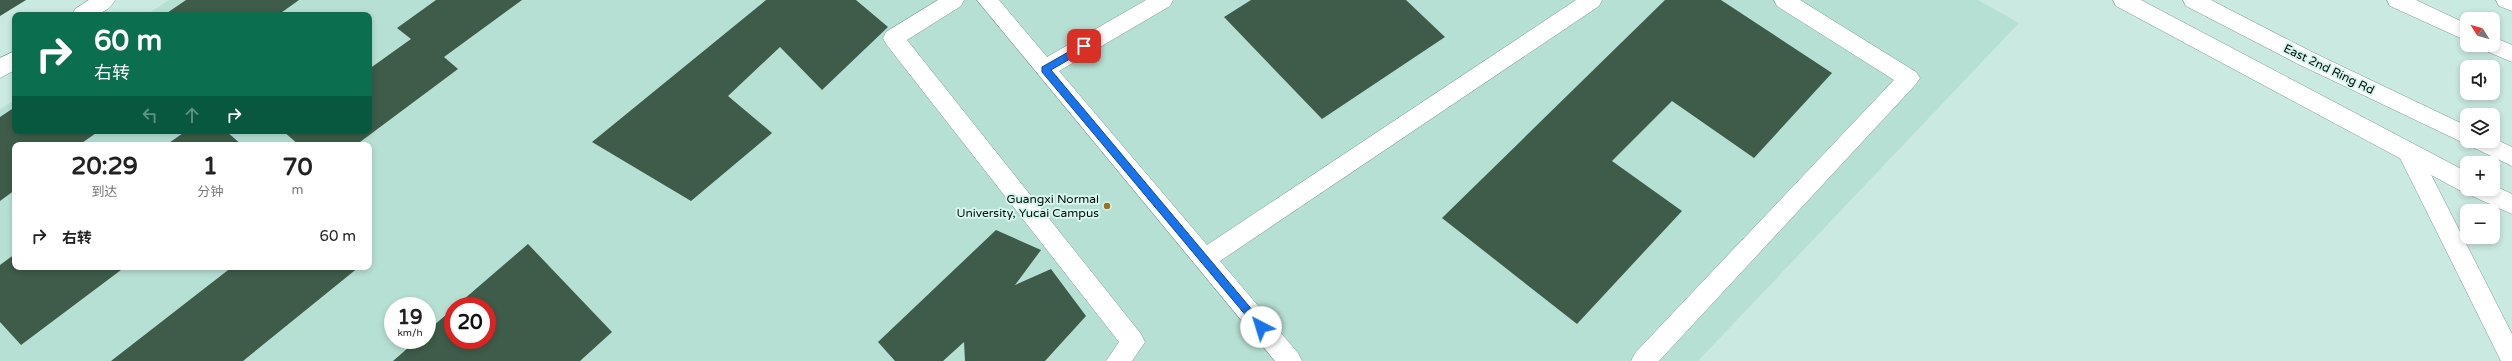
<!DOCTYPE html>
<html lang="zh">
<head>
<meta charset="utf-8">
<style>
	:root { --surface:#fff; --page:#f2f2f2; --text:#222; --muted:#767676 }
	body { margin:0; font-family:"Varela Round","Noto Sans SC",sans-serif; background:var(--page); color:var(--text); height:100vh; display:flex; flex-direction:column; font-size:15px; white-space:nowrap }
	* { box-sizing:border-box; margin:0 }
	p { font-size:13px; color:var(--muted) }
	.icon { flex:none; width:22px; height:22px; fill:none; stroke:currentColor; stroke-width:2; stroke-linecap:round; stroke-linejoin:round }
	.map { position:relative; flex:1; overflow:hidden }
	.sheet { position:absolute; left:12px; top:142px; width:360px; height:128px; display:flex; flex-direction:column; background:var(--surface); border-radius:8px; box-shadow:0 2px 6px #0003 }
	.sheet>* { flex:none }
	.hud { position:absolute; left:12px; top:12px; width:360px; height:122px; border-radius:8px; box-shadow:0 2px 6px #0003; background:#0b6e4f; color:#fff; overflow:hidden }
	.needle { width:26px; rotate:307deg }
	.buttons { position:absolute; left:2460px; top:12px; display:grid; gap:8px }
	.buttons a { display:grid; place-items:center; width:40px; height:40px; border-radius:8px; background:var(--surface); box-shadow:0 2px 6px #0003; font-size:20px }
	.speed { position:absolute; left:384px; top:297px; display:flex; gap:8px; font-size:20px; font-weight:700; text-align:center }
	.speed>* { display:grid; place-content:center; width:52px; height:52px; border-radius:50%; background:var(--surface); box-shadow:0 2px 6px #0003; line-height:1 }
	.speed small { font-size:10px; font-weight:400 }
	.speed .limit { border:6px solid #d22; background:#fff; color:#111 }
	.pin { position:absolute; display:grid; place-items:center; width:34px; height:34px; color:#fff; margin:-17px; border-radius:8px; box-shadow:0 2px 6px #0006 }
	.me { position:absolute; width:44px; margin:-22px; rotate:320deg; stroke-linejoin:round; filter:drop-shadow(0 0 3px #0008) }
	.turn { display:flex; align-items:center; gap:14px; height:84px; padding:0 16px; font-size:18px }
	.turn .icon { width:52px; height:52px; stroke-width:2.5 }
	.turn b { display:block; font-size:28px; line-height:34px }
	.lanes { display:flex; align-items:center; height:38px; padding:0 16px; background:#0003; justify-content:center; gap:20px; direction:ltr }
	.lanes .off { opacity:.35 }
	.eta { display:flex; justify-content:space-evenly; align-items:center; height:68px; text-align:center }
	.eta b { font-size:24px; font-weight:700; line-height:28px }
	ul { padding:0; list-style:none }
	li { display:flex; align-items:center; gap:12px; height:52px; padding:0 16px }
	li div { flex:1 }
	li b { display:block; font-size:15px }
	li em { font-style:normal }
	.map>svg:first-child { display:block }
	.built { fill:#b7e0d5; fill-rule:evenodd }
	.building { fill:#3e5c49 }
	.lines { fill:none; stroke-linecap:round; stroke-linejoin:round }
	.lane-casing { stroke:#7d9b93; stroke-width:1 }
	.street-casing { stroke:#7d9b93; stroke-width:1 }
	.primary-casing { stroke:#7d9b93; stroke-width:1 }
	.lane { fill:#fff; fill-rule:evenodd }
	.street { fill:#fff; fill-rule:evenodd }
	.primary { fill:#fff; fill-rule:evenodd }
	.route { fill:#1a73e8; stroke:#114b97 }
	.poi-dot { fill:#9b701f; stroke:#d7f6ed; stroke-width:1.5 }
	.labels { text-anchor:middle; stroke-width:4; stroke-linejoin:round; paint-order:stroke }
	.street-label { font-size:12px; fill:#040e0b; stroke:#d7f6ed }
	.poi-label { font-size:12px; fill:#040e0b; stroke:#d7f6ed; text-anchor:end }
</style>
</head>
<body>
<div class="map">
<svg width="2512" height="361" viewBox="0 0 2512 361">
	<rect width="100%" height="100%" fill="#cae9e0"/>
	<!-- built -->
	<path class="built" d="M169,0H1978L2019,23L1698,361H0V109L15,100V131H369V15H146ZM15,145H369V267H15ZM393,306H427V340H393ZM453,306H487V340H453Z"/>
	<!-- building -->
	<path class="building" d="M0,0H26L0,16Z
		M186,0H299L278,15H164Z
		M436,0H522L444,57L458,69L356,145H299L283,131H369V69L411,39L397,28Z
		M766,0H856L888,27L822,90L780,47L728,96L772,133L691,201L592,142Z
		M1251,0H1406L1445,37L1322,119L1224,17Z
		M1665,0H1721L1832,73L1754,158L1672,101L1612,161L1682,211L1577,324L1442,218Z
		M15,107V131H99L79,145H15V190L0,201V117Z
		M186,131H226L242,145H166Z
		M996,230L1041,250L1015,285L1051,269L1086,316L1045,361H965L964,342L943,361H895L878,342Z
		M528,244L612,332L580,361H393L417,340H427V331L453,309V340H487V306H456Z
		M15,254V267H125L21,345L0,322V265Z
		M232,267H359L243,361H111Z"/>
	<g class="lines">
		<!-- lane casing -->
		<g class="lane-casing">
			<path id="lane" d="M89,0H115C106,17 89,15 72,15L75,9Z
				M938,0H964L961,6L907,40L1141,334L1145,342L1132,361H1106L1119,342L886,44L883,38L886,32Z
				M977,0H999L1047,57L1146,0H1173L1170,6L1059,71L1207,245L1576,0H1602L1599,6L1220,261L1298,353L1302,361H1275Z
				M1774,0H1800L1916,72L1920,78L1916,84L1659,361H1631L1635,353L1894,80L1777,6Z
				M2113,0H2141L2467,172V189H2493V185L2512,194V214L2472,196L2470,191L2459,190L2116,6Z
				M2496,0H2512V11L2499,6Z
				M15,51V70L0,78V58Z"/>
		</g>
		<!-- street casing -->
		<g class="street-casing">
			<path id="street" d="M2408,143L2416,145L2512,334V361H2501L2397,152L2400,145Z"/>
		</g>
		<!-- primary casing -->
		<g class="primary-casing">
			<path id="primary" d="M2183,0H2211L2312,52L2467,126V141H2493V138L2512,147V166L2298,64L2186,6Z
				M2387,0H2416L2467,24V41L2390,6Z
				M2493,37L2512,45V62L2486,51L2483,45H2493Z"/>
		</g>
		<!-- lane -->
		<use href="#lane" class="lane"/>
		<!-- street -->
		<use href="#street" class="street"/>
		<!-- primary -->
		<use href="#primary" class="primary"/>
	</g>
	<!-- route -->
	<path class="route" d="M1084,43L1087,44V49L1051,70L1264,324V330H1258L1042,72V67Z"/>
	<!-- markers -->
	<circle class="poi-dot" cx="1107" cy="206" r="4"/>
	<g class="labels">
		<!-- street labels -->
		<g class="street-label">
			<text transform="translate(2329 69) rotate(26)" y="4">East 2nd Ring Rd</text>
		</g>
		<!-- poi labels -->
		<g class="poi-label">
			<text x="1099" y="203">Guangxi Normal<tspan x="1099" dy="14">University, Yucai Campus</tspan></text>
		</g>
	</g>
</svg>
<div class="buttons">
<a><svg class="needle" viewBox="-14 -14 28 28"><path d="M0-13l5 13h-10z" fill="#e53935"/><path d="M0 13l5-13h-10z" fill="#767676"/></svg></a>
<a><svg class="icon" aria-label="sound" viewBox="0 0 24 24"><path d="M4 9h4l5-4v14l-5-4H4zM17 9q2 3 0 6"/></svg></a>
<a><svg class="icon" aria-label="layers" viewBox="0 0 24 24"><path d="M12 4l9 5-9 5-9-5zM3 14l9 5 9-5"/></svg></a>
<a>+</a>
<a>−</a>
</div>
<div class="speed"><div>19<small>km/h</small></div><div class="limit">20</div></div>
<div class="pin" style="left:1084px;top:46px;background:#d93025"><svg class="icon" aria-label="arrive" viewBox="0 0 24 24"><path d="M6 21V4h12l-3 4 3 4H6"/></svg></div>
<svg class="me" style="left:1261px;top:327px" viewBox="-20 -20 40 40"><circle r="19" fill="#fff"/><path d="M0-13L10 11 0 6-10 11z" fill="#1a73e8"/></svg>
<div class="hud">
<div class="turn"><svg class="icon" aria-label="right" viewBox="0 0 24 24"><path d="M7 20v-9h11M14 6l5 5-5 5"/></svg><div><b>60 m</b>右转</div></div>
<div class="lanes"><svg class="icon off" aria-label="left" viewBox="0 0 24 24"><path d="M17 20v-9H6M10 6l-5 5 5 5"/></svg><svg class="icon off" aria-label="ahead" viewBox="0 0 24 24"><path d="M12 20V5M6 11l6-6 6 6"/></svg><svg class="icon" aria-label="right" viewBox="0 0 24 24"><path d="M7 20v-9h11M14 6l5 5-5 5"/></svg></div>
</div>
<section class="sheet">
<div class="eta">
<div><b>20:29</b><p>到达</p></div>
<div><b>1</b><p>分钟</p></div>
<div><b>70</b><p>m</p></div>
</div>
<ul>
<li><svg class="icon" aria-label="right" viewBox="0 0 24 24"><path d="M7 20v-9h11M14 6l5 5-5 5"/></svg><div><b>右转</b></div><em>60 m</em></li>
</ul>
</section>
</div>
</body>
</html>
